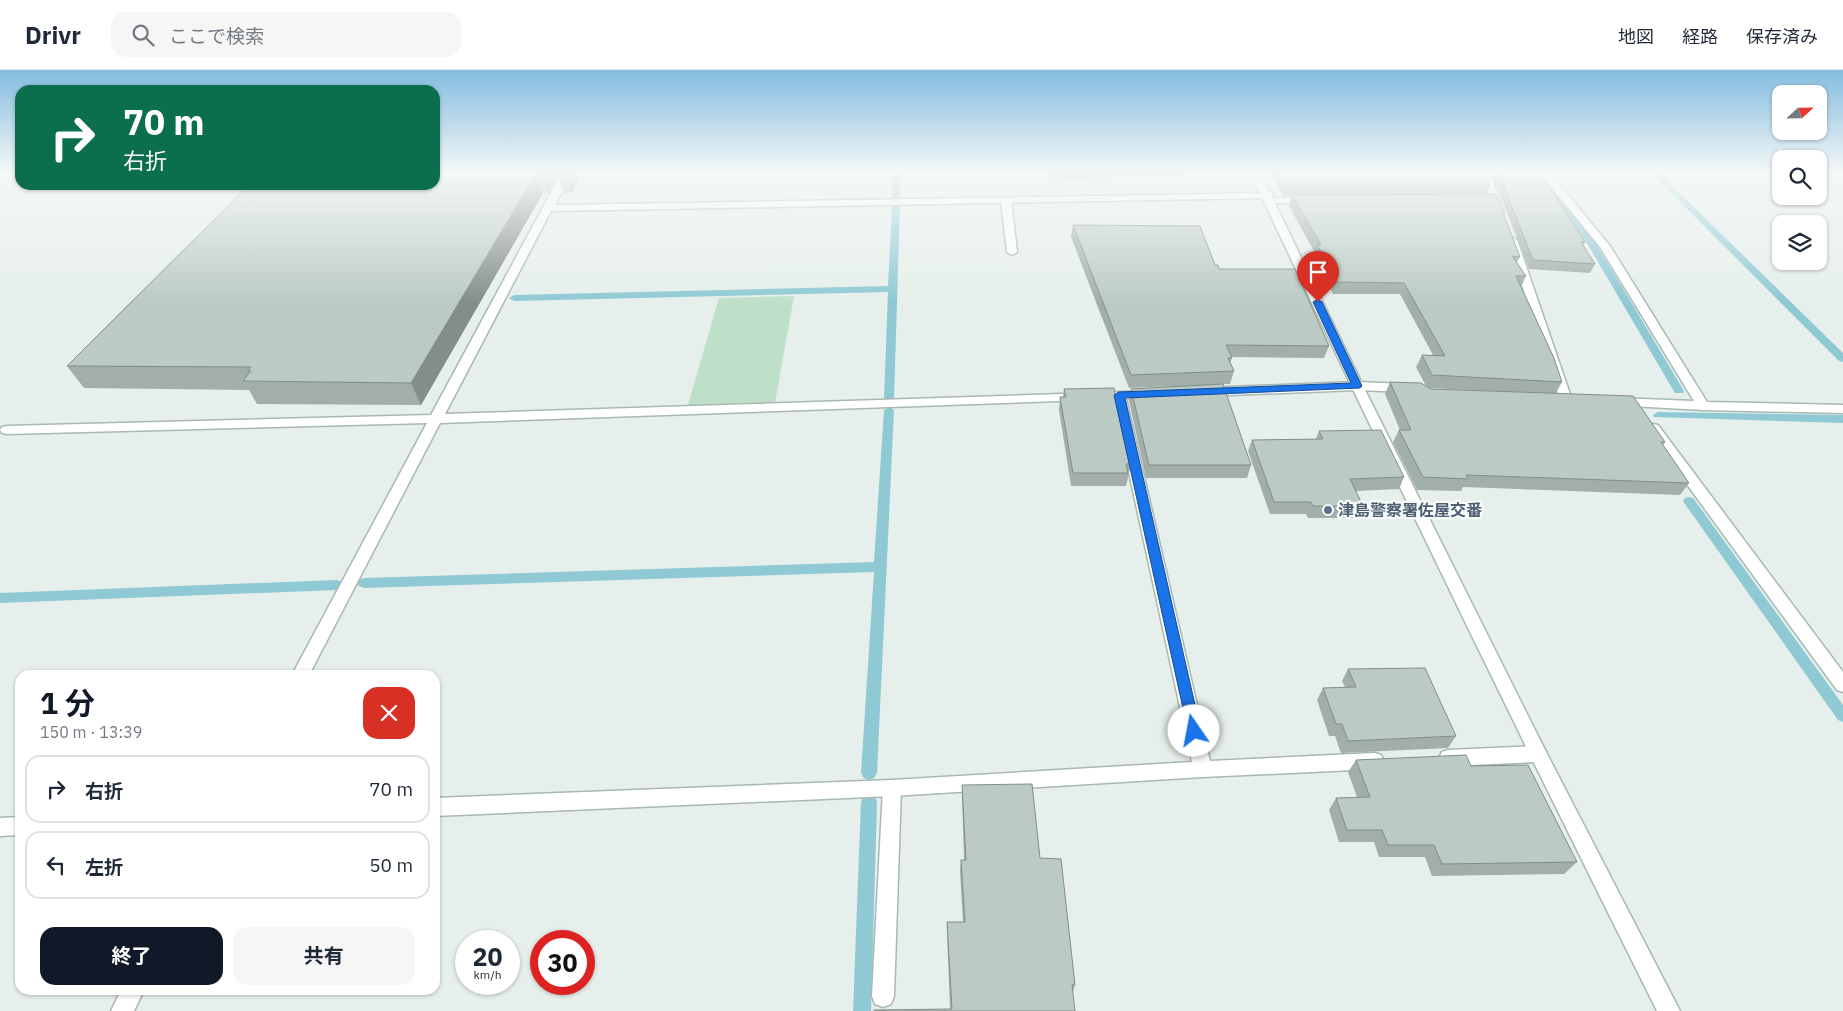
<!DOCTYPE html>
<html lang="ja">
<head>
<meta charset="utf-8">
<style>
	:root { --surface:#fff; --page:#f6f6f7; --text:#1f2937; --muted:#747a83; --line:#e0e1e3; --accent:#111827 }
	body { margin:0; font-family:"IBM Plex Sans","Noto Sans JP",sans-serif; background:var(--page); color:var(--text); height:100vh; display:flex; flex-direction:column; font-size:19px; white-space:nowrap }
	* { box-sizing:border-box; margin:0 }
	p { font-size:16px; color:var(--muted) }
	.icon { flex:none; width:28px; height:28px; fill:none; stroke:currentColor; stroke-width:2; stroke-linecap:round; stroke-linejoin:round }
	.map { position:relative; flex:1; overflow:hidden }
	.side { position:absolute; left:15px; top:600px; width:425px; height:325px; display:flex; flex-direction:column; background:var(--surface); border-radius:15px; box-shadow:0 1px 4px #0004 }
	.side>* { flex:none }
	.guide { position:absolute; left:15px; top:15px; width:425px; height:105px; border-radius:15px; box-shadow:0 1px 4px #0004; background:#0b6e4f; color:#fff; overflow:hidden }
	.needle { width:32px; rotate:68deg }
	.fabs { position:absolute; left:1772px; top:15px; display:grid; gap:10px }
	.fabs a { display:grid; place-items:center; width:55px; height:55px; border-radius:10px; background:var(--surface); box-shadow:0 1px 4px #0004; font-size:25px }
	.speed { position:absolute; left:455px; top:860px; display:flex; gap:10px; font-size:25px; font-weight:700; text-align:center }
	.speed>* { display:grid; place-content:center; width:65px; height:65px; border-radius:50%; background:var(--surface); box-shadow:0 1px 4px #0004; line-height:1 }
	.speed small { font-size:12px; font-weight:400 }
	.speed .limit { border:8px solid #d22; background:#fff; color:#111 }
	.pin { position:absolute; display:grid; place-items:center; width:42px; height:42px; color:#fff; margin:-51px -21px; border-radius:50% 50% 50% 0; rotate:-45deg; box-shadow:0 0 5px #0007 }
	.pin .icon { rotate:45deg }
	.me { position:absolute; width:55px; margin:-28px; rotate:348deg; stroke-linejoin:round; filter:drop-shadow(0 0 4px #0008) }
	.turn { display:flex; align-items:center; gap:18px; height:105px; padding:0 25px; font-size:22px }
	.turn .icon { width:65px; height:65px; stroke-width:2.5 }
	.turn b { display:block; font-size:35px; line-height:42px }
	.round { display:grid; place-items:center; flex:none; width:52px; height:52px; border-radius:15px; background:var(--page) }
	.headline { display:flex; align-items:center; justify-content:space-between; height:85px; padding:0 25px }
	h1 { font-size:30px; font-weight:700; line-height:38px; color:var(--accent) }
	.action { display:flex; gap:10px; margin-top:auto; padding:10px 25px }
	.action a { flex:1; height:58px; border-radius:15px; background:var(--accent); color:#fff; font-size:20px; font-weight:700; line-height:58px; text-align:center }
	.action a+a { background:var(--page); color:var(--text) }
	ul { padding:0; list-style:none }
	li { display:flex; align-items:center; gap:15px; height:68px; margin:0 10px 8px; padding:0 15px; border:2px solid var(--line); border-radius:15px }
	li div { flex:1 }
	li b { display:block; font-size:19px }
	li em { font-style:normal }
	header { display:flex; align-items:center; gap:30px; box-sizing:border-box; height:70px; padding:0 25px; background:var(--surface); border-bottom:1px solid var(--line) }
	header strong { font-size:24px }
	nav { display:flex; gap:28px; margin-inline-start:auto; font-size:18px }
	.search { width:350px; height:45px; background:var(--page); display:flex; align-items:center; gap:12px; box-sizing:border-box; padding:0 18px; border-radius:15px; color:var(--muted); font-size:19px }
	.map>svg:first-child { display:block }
	.green { fill:#bfe0c8 }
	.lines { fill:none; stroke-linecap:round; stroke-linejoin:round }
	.stream { fill:#8ec9d4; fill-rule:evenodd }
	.service-casing { stroke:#a8b8b2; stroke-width:3 }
	.minor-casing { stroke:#a8b8b2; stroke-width:3 }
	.tertiary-casing { stroke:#a8b8b2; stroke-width:3 }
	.service { fill:#fff; fill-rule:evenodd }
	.minor { fill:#fff; fill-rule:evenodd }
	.tertiary { fill:#fff; fill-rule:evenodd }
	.wall { fill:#a1aea9; fill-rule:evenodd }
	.shaded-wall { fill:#838d89 }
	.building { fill:#bbcac4; stroke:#838d89 }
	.route { fill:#1a73e8; stroke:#114b97 }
	.service-dot { fill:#5c6f8a; stroke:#f7fbf9; stroke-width:2 }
	.labels { text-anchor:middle; stroke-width:4.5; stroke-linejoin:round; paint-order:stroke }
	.service-label { font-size:16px; font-weight:bold; fill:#4e5e75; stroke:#f7fbf9; text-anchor:start }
</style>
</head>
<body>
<header>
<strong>Drivr</strong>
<div class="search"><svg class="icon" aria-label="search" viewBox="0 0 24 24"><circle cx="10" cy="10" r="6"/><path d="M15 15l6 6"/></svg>ここで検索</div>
<nav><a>地図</a><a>経路</a><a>保存済み</a></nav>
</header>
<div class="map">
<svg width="1843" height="941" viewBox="0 0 1843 941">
	<rect width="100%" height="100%" fill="#e6efeb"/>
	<!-- green -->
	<path class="green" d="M794,226L775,333L687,338L719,228Z"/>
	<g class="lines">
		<!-- stream -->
		<path class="stream" d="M893,102H901L900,129L896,132L892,129Z
			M1531,102H1539L1577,146L1597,175L1684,321L1683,323H1675L1588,175L1571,150Z
			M1650,102H1658L1843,283V292L1839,291Z
			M896,133L900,136L894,328L889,331L884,328L888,222L514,231L509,228L514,225L888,216L892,136Z
			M889,337L894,340L877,703L874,708L869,710L864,708L861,703L874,502L364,518L359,516L357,513L359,510L364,508L874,492L884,340Z
			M1658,342L1843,345V353L1654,347L1653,345Z
			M1689,427L1693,428L1843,635V652L1838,650L1685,434L1683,431L1685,428Z
			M337,510L342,512L344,515L342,518L337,520L0,533V523Z
			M869,725L875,727L877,732L871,941H853L861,732L863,727Z"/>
		<!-- service casing -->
		<g class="service-casing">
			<path id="service" d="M1006,127L1011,130L1017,182L1012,185L1007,182L1001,130Z
				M892,710L899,712L901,718L894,926L891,934L883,937L875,934L872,926L883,718L885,712Z"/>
		</g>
		<!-- minor casing -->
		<g class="minor-casing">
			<path id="minor" d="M562,102H572L555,135L1272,123L1273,125L1268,128L551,141L445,344L1154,321L1155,324L1154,327L1126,329L1210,691L1375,683L1381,685L1384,691L1381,697L1375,699L1203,707L892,726L435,746V728L892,710L1192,692L1113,329L440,353L309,605H292L427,353L7,364L2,363L0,360L2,357L7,356L431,345Z
				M1479,102H1489L1504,142L1503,144H1495L1494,142Z
				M1539,102H1549L1610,176L1707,332L1843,335V343L1703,340L1612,335L1611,332L1612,329L1617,328L1694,331L1600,177Z
				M1270,128H1310L1315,131L1310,134L1266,133L1265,131Z
				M1512,167L1517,170L1572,330L1571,333L1566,334L1560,330L1507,170Z
				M1357,312L1407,314L1413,318L1407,322L1357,320L1205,326L1199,322L1205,318Z
				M1653,354L1658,355L1843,602V622L1837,620L1648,361L1646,358L1648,355Z
				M1538,676L1544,678L1547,684L1544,690L1538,692L1448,696L1442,694L1439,688L1442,682L1448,680Z
				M20,747V765L0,766V748Z
				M121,920H144L134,941H111Z"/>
		</g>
		<!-- tertiary casing -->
		<g class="tertiary-casing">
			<path id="tertiary" d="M1250,102H1260L1363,316L1544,678L1680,941H1657C1518,663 1382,383 1250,102Z"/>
		</g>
		<!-- service -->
		<use href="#service" class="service"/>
		<!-- minor -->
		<use href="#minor" class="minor"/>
		<!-- tertiary -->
		<use href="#tertiary" class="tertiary"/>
	</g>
	<!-- wall -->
	<path class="wall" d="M435,102H581L572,123H563L558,105L549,123H543L421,335L257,334L249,320L84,318L67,296L435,115Z
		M1047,102H1184L1183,106L1050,111Z
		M1270,102H1485L1490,116L1487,124L1520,187L1517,192L1526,206L1521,217L1562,312L1556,323L1665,372L1663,375L1689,413L1680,425L1463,417L1461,421L1417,420L1393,372L1399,360H1400L1385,324L1390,312L1426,316L1416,297L1422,285H1433L1400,224H1333L1314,186L1315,183L1289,136L1291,126H1283ZM1430,318L1509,322L1431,319Z
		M1491,102H1540L1585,172L1583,175L1595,194L1590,203L1529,199Z
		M1073,155L1215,195L1219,199L1329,276L1324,288L1232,287L1230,294L1234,301L1230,314H1223L1251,395L1247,408H1146L1129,331L1131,319L1174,316L1129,318L1071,167Z
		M1064,319L1131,394L1126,416H1071L1059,340L1060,327H1063Z
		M1319,361L1404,407L1399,419L1356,421L1363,436L1358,448H1308L1306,444H1270L1248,381L1252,370L1316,369Z
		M1348,599L1456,666L1448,678L1341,683L1335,666H1329L1317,630L1323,618L1345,617L1342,611Z
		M1356,690L1471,696L1577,792L1564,804L1432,806L1425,787H1379L1374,772H1339L1329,740L1336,728L1357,727L1348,702Z
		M962,715L1040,788L1075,915L1073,921L950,939L947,863V852H963L960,801L961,790H964L962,727Z"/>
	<!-- shaded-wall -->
	<path class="shaded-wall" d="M537,102L543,123L421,335L411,313Z
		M543,102H560H558V105L549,123Z
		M567,102H581L572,123Z"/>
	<!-- building -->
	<path class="building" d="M435,102H543H537L411,313L243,311L251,301H248L251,297L67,296L249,115H435Z
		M1277,102H1485L1490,116L1286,117Z
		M1498,102H1540L1585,172H1581L1595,194L1533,190Z
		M1496,124L1520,187L1512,186L1526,206H1516L1554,288L1562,312L1432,305L1422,285L1445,286L1404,213L1337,212L1317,175H1321L1292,125Z
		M1073,155L1200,156L1215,195H1218L1219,199H1295L1329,276L1226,275L1232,288H1228L1234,301L1131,305Z
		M1390,312L1421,313L1431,319L1633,326L1665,372H1661L1689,413L1466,405L1468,409L1423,407L1399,360H1411Z
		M1223,314L1251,395H1149L1131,319Z
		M1114,318L1131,394H1126L1128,403H1073L1060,327H1066L1064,319Z
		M1381,360L1404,407L1350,409L1363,436H1313L1311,432H1274L1252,370L1323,369L1319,361Z
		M1425,598L1456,666L1348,671L1342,654H1336L1323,618L1356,617L1348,599Z
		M1466,685L1471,696L1528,695L1577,792L1442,794L1434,775H1388L1382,760H1347L1336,728L1370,727L1356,690Z
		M1032,714L1040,788L1061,789L1075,915H1072L1075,941H874V940L952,939L947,852H965L961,790H966L962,715Z"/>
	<!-- sky -->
	<linearGradient id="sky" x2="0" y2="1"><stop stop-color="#84bce0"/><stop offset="0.44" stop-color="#f4f8f6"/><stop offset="1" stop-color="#f4f8f6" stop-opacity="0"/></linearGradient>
	<rect width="1843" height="233" fill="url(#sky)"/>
	<!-- route -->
	<path class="route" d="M1318,229L1322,232L1362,316L1360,318L1125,328L1201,661L1199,665L1194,667L1189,665L1188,661L1114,325L1119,322L1351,313L1313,232Z"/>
	<!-- markers -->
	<circle class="service-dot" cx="1328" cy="440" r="5"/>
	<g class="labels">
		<!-- service labels -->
		<g class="service-label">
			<text x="1338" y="446">津島警察署佐屋交番</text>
		</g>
	</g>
</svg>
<div class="fabs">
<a><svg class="needle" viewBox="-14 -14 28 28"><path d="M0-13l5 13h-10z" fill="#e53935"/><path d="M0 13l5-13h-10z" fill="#747a83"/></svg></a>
<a><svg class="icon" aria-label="search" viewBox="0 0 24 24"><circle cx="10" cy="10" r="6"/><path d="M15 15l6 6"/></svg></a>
<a><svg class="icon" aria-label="layers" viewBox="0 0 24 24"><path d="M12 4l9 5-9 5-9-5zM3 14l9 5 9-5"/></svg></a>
</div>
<div class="speed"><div>20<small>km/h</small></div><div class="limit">30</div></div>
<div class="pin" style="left:1318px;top:232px;background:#d93025"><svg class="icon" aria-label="arrive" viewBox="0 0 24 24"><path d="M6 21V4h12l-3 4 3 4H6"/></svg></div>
<svg class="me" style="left:1194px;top:661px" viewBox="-20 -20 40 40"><circle r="19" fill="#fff"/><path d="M0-13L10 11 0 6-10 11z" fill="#1a73e8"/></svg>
<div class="guide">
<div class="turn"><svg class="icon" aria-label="right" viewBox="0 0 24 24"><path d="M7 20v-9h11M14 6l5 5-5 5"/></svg><div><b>70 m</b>右折</div></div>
</div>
<section class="side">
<div class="headline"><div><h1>1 分</h1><p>150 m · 13:39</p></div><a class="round" style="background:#d93025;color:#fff"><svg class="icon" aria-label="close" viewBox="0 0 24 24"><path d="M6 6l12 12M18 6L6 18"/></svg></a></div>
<ul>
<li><svg class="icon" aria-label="right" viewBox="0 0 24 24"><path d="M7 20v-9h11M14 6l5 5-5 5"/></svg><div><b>右折</b></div><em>70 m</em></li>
<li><svg class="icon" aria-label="left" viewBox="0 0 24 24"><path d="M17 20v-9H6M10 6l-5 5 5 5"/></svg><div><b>左折</b></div><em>50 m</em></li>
</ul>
<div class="action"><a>終了</a><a>共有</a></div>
</section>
</div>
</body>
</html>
